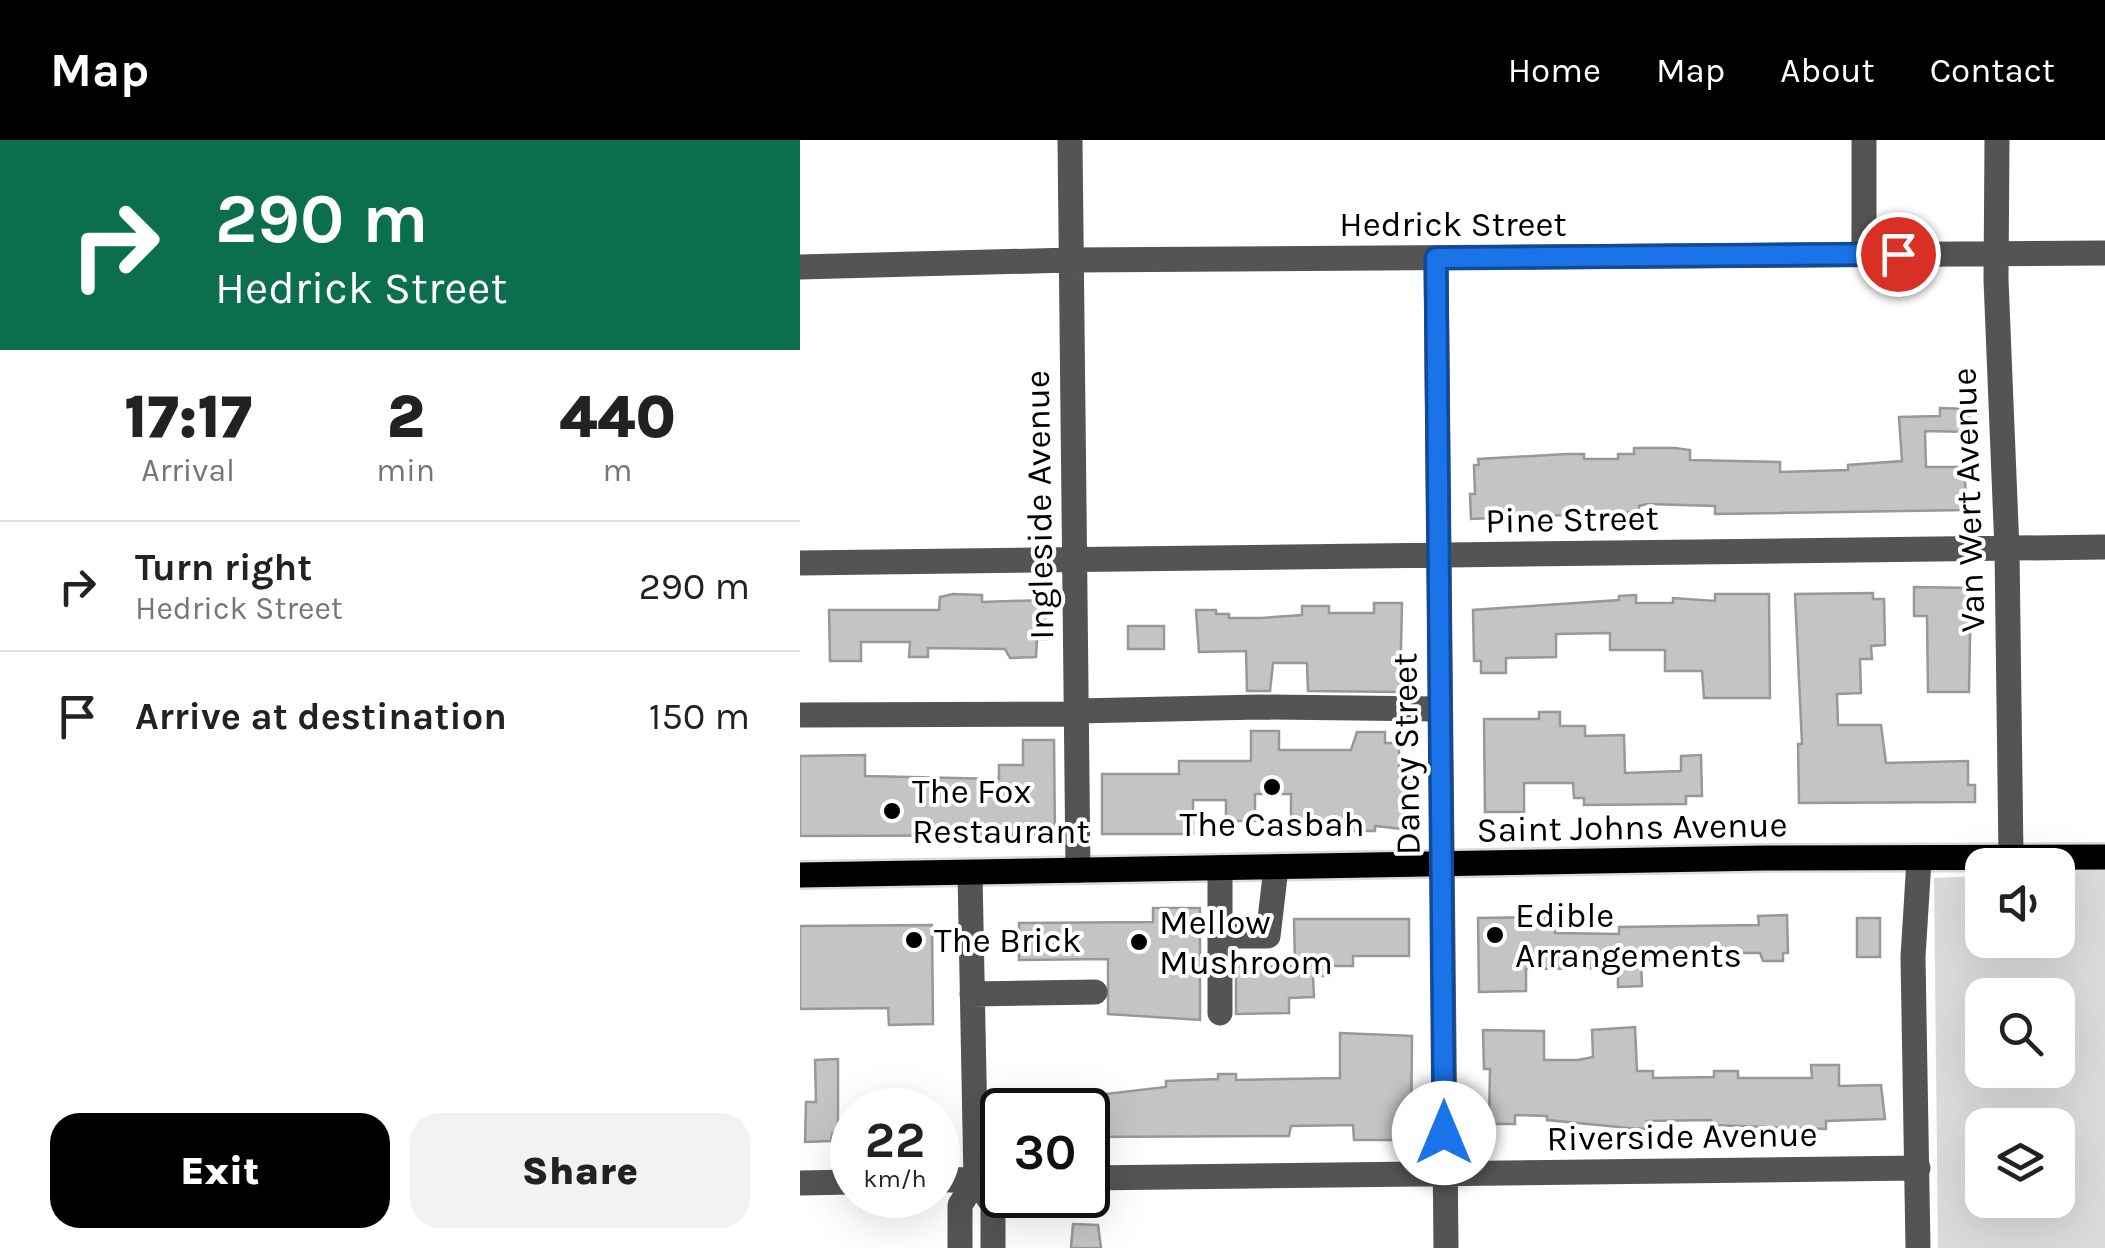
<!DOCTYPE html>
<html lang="en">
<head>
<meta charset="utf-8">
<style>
	:root { --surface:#fff; --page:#f2f2f2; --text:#222; --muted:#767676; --line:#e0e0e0; --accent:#000 }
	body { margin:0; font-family:Karla,sans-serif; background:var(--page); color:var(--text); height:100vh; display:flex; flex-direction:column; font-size:38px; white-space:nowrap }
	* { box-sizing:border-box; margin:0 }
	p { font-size:32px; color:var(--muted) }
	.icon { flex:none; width:55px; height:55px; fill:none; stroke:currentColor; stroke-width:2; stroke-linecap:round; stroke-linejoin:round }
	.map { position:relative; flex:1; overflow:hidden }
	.drawer { display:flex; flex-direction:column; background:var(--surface); width:800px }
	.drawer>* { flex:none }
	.banner { background:#0b6e4f; color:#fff; overflow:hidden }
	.buttons { position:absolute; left:1165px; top:708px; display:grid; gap:20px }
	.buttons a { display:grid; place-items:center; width:110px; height:110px; border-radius:20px; background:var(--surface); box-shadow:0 10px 40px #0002; font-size:50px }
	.speed { position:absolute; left:30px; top:948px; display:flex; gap:20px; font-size:50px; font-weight:700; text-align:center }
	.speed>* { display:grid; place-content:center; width:130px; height:130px; border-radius:50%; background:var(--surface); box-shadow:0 10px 40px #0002; line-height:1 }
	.speed small { font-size:25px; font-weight:400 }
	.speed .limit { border:5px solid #111; border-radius:15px; background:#fff; color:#111 }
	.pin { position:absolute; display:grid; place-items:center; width:85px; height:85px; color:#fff; margin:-42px; border:5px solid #fff; border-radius:50%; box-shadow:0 2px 10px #0007 }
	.me { position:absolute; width:110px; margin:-55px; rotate:0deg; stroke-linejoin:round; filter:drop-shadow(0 0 8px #0008) }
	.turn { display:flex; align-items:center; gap:35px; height:210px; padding:0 50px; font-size:45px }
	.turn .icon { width:130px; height:130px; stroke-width:2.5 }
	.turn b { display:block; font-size:70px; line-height:85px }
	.eta { display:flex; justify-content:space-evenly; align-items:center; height:170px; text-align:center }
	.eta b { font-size:60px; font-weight:800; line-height:70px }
	.action { display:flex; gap:20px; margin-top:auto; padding:20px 50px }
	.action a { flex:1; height:115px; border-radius:30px; background:var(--accent); color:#fff; font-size:40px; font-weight:800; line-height:115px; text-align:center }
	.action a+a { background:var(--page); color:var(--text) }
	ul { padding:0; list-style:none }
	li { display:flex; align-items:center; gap:30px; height:130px; padding:0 50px; border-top:2px solid var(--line) }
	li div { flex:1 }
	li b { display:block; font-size:38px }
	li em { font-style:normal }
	header { display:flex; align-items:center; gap:60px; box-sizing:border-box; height:140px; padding:0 50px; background:var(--accent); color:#fff }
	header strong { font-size:48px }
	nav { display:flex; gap:55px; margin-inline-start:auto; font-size:35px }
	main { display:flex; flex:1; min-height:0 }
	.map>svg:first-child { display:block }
	.green { fill:#dbdbdb; fill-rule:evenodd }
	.building { fill:#c4c4c4; stroke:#989898; stroke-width:2.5 }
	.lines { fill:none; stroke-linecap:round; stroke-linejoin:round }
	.major-casing { stroke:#dbdbdb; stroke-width:30 }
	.minor { stroke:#545454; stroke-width:25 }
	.major { stroke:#000; stroke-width:25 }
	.route-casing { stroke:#114b97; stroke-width:25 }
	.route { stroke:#1a73e8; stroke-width:18 }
	.poi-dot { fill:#000; stroke:#fff; stroke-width:4 }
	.labels { text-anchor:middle; stroke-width:8; stroke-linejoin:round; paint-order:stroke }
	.street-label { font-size:35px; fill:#000; stroke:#fff }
	.poi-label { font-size:35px; fill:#000; stroke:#fff; text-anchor:start }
</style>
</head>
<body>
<header>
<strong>Map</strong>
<nav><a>Home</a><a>Map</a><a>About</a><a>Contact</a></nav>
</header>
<main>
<section class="drawer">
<div class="banner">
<div class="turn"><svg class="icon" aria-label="right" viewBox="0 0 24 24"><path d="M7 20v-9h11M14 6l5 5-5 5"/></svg><div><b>290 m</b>Hedrick Street</div></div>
</div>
<div class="eta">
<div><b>17:17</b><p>Arrival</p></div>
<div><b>2</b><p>min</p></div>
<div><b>440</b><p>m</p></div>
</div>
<ul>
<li><svg class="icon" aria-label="right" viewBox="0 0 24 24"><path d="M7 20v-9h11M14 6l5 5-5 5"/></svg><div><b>Turn right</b><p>Hedrick Street</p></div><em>290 m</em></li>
<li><svg class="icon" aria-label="arrive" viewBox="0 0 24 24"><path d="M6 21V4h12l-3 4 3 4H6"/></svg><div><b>Arrive at destination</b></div><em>150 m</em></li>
</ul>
<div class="action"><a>Exit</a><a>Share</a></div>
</section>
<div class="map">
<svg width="1305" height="1108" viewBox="0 0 1305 1108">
	<rect width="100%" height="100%" fill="#fff"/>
	<!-- green -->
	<path class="green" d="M1305,731V1108H1138L1134,738L1182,736V800H1258V733ZM1182,855H1258V930H1182ZM1182,985H1258V1060H1182Z"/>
	<!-- building -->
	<path class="building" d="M1140,268L1170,269L1169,292L1125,291L1126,327H1164L1167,370L915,374V366L847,364L839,366V372L671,379L670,354H675L674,325H679L678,319L767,314H784V319H818V314H834V308H875L890,310V320L980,322V332L1048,330V325L1102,321L1099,277L1140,276Z
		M1114,447L1171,448L1169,552H1128L1127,476H1114Z
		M1073,453V459H1084L1085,505L1071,506L1072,519H1060L1061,553L1037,554L1038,585H1081L1086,623L1168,621V645H1175V662L999,663L998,604H1002L995,454Z
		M153,454L182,455V462L245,460L246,499H237L236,517L210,518L205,509L128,508V517H109L110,502H61V521H30L29,470H139L140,457Z
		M915,454H969L970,558H904L902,531H865V510H810V493L756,494V517L706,518V533H681V521H674L673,470L819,460V456L836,455V463H873V458L915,461Z
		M574,463H602L600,552L508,551L507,523H473L470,551H447L446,511L399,512L396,470H416V474H429V478H461L502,475V466H529V473H574Z
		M328,486H364V509H328Z
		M739,572H760V586H785V596L824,595L825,633L881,631V616L901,615L902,656H886V664L784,665V658H774L773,643H724V672H685L684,579H739Z
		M451,591H479V610H551L557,592H585V603H599V641L612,644L605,656L603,689L575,686V691H538V684H491V654H455V681H426V660H393V694H302V634H379V621H451Z
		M223,600H254L255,695L0,696V616L65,615V636L199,639V625H223Z
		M353,768H400V880L308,874V819L219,820V783L353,782Z
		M987,775L988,813H983V821H963L960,813H897V820H841L842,846L818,847V828L726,829V851L679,852L678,778L754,777L755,793L819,794V787L959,785L958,776Z
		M1057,778H1080V817H1057Z
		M494,779H609V816H553V826H532V836H513L514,857L489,858V873L436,874V827L495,826Z
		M132,785L133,884L89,885L88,868L0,869V786Z
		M835,887L837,931H853V938L914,937V931H938V938H1012L1011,925H1039V946L1081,945L1085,979L1026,981V989L911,985V980L847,981L848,989L829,988L747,980V976L715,975V984H689L690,929H684L683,890L744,891V920H778L793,917L792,890Z
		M540,893L612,896L611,1000H554L553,985L491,986L489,996L288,997V956L366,947V941L418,939V934H436V940L540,938Z
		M38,919V994L32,993L31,1001L5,1002L6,962H16L15,920Z
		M273,1084L298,1085L301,1108H271Z"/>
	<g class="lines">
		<!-- major casing -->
		<g class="major-casing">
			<path id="major" d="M0,735L966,718L1305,717"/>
		</g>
		<!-- minor -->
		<path class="minor" d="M270,0L278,730
			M1064,0V115
			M1197,0L1196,140L1207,410L1211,717
			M636,119L646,1108
			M0,127L271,120L1305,113
			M0,423L1305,407
			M277,571L460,567L640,569
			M0,575L277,574
			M420,796V728
			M172,854L295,852
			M420,873V796H468L476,728
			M288,1038L1118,1028
			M138,1040L202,1039
			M176,1040L193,1065V1108
			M0,1043L52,1042
			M160,1108V1065L176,1040L170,733
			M1118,1108L1113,817L1119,720"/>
		<!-- major -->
		<use href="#major" class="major"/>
	</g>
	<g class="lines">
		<!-- route casing -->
		<g class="route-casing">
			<path id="route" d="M644,993L636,118L1098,114"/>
		</g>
		<!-- route -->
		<use href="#route" class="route"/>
	</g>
	<!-- markers -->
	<g class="poi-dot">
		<circle cx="472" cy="647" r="10"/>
		<circle cx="92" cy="671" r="10"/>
		<circle cx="695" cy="795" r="10"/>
		<circle cx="114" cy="800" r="10"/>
		<circle cx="339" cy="802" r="10"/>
	</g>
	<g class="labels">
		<!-- street labels -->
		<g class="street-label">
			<text x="653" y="96">Hedrick Street</text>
			<text transform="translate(1168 360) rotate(-92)" y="12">Van Wert Avenue</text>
			<text transform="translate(239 365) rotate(-91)" y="12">Ingleside Avenue</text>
			<text transform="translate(772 379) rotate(-1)" y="12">Pine Street</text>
			<text transform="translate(606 614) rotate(-91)" y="12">Dancy Street</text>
			<text transform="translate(832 687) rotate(-1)" y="12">Saint Johns Avenue</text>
			<text transform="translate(882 996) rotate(-1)" y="12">Riverside Avenue</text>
		</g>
		<!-- poi labels -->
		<g class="poi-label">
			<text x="112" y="663">The Fox<tspan x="112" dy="40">Restaurant</tspan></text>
			<text x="472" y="696" text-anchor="middle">The Casbah</text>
			<text x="715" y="787">Edible<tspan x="715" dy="40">Arrangements</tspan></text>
			<text x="359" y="794">Mellow<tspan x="359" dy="40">Mushroom</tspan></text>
			<text x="134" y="812">The Brick</text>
		</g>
	</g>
</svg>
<div class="buttons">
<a><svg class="icon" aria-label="sound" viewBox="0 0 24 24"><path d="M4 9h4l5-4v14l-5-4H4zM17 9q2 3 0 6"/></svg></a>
<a><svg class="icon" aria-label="search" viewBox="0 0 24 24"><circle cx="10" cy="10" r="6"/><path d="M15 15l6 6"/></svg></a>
<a><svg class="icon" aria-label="layers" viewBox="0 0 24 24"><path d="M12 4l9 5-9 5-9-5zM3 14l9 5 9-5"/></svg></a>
</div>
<div class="speed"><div>22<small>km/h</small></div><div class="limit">30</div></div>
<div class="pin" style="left:1098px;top:114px;background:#d93025"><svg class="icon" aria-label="arrive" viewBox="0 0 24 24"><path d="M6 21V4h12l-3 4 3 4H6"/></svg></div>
<svg class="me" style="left:644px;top:993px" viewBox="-20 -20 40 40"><circle r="19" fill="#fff"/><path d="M0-13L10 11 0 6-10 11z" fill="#1a73e8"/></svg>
</div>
</main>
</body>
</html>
